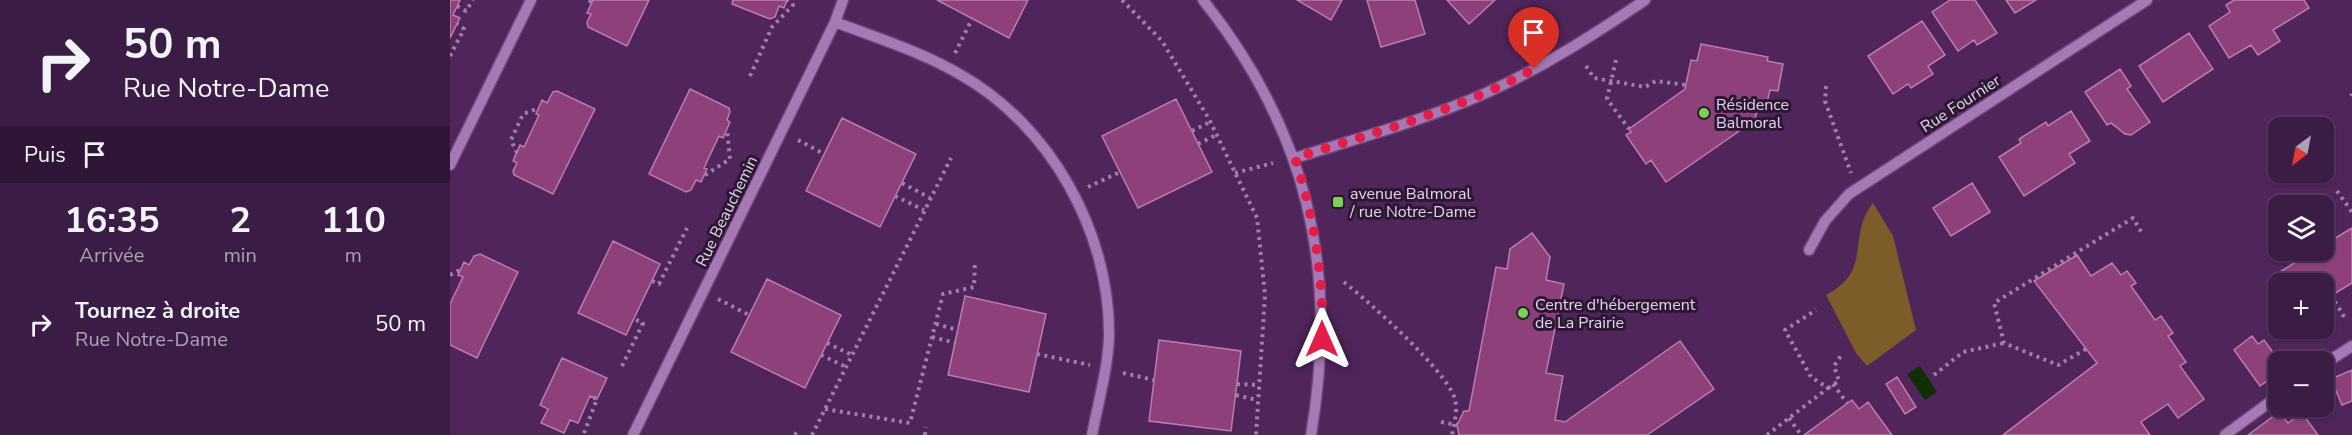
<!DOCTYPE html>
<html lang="fr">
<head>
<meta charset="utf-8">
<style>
	:root { --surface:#3b1c45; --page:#42254c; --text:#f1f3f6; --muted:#aca1b3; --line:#543a5e }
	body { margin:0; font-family:"Nunito Sans",sans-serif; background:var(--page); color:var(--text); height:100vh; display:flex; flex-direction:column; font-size:22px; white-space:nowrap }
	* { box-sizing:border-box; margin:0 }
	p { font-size:20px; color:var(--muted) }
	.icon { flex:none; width:33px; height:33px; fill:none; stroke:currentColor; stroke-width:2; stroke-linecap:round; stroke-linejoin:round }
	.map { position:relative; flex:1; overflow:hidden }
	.sheet { display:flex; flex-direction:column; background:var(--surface); width:450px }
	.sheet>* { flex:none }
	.guide { background:#3b1c45; color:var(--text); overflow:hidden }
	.needle { width:39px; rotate:212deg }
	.buttons { position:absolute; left:1818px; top:117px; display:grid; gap:12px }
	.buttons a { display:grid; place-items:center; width:66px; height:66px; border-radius:12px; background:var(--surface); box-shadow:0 2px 4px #0004,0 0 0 2px var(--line); font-size:30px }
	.pin { position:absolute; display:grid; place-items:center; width:51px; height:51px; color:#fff; margin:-62px -26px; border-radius:50% 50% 50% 0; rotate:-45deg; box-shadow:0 0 6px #0007 }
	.pin .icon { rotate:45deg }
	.me { position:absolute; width:66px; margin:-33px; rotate:0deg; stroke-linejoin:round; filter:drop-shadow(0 0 4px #0008) }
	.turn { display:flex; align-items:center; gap:21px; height:126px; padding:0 24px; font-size:27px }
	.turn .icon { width:78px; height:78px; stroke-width:2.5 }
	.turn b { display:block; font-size:42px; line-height:51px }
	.then { display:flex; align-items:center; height:57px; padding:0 24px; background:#0003; gap:12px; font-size:22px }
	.eta { display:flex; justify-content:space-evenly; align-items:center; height:102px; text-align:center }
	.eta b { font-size:36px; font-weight:700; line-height:42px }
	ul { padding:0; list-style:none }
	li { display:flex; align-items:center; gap:18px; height:78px; padding:0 24px }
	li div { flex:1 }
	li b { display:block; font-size:22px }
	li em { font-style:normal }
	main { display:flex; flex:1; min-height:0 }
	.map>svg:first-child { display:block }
	.green { fill:#7c5c28 }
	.water { fill:#102e03 }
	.building { fill:#8d407a; stroke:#be7cac; stroke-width:1.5 }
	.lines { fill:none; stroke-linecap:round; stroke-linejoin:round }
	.minor-casing { stroke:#6a4475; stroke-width:13 }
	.path { stroke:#a07faa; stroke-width:4; stroke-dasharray:3 4.5; stroke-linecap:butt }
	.minor { stroke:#a678b5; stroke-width:10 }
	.route { stroke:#e11d48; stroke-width:10; stroke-dasharray:0 18 }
	.poi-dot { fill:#7ad157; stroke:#2b1931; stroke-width:2 }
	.labels { text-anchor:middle; stroke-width:6; stroke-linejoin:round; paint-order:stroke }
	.street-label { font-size:16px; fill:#e7cff0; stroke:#2b1931 }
	.poi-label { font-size:16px; fill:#e7cff0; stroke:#2b1931; text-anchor:start }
</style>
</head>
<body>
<main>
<section class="sheet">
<div class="guide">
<div class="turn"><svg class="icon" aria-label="right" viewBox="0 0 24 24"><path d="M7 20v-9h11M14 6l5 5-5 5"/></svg><div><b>50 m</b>Rue Notre-Dame</div></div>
<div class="then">Puis<svg class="icon" aria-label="arrive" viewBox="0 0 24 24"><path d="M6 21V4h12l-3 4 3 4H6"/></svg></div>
</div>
<div class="eta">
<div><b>16:35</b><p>Arrivée</p></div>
<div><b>2</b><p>min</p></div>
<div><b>110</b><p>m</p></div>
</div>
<ul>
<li><svg class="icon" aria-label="right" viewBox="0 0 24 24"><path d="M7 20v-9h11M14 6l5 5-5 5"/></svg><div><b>Tournez à droite</b><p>Rue Notre-Dame</p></div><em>50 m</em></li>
</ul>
</section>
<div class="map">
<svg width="1902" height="435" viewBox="0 0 1902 435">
	<rect width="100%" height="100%" fill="#4f255c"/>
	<!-- green -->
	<path class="green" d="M1423,203L1443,236L1466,330L1417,366L1406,353L1376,295C1424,270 1396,237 1423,203Z"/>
	<!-- water -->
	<path class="water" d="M1470,366L1487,392L1475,400L1457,374Z"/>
	<!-- building -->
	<path class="building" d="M0,0H10L3,15L10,18L0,38Z
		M143,0H199L177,46L138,27L137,22L141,14L137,13Z
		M283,0H337L334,8L329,6L325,17L320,19L282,4Z
		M487,0H578L559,38Z
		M847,0H892L881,20Z
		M917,0H965L975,34L931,47Z
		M997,0H1045L1019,24Z
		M1500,0H1525L1547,33L1527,45L1524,40L1508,51L1482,12Z
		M1556,0H1586L1565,13Z
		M1784,0H1854L1859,8L1823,30L1830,41L1808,55L1801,45L1779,58L1759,26L1780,12L1776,5Z
		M1472,21L1495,55L1478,66L1483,74L1461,88L1458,84L1443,94L1418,56Z
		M1739,33L1763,69L1713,102L1689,66Z
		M1251,44L1318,57L1317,61L1333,64L1328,91L1320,90L1316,107L1308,106L1305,120L1216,182L1201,160L1196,164L1176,135L1181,132L1179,129L1235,89L1241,60L1247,61Z
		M1670,69L1681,86L1677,89L1700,122L1681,135L1675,134L1661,123L1657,125L1635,92Z
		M240,89L279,108L280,112L277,120L280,122L273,138L269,136L254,168L257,169L251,182L246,180L241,190L236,192L199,174Z
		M107,91L145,109L103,194L64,175L63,171L67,163L63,161L70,145L74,147L89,115L86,114L92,100L97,103L103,92Z
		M726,99L762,172L688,208L652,136Z
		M1621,111L1640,141L1619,154L1625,163L1574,196L1549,157L1571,143L1569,139L1596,122L1598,126Z
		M392,118L466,154L430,227L356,191Z
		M1522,183L1540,212L1501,236L1483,208Z
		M1902,228V283L1874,300V284H1831L1825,275L1865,250H1874V245Z
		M1082,233L1100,257L1096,280L1114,284L1096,373L1113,376L1105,420L1115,422L1230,341L1264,389L1197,435H1009L1007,425L1014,411H1019L1046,267L1057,269L1060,249Z
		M163,241L210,264L176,335L128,313Z
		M30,254L68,272L27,358L0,345V304L13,277L8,275L14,262L19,265L24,256Z
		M1627,255L1641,276L1662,263L1671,275L1677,271L1686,283L1681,286L1705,320L1711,316L1723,333L1718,336L1736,362L1730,366L1754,399L1728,418L1718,404L1691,422L1700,435H1553L1647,363L1584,281Z
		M317,279L391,315L355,388L281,352Z
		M515,296L596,314L579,392L498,375Z
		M1802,336L1808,344L1814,340L1830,362L1828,373L1810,386L1784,350Z
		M709,340L791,351L781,431L699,421Z
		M112,358L157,378L147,399L140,396L128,423L120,420L114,433L91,423L98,409L90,405Z
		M1902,370V401L1892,405L1881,379Z
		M1447,377L1466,407L1455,414L1436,384Z
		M1402,400L1409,409L1418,402L1442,435H1354Z
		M1829,412L1838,423L1852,413L1868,435H1798Z"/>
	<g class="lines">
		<!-- minor casing -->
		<g class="minor-casing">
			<path id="minor" d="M753,0C858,132 889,270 861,435
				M385,22C427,38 472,52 511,75C601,126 660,233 659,336C658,369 648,403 642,435
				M845,158C909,138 975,120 1036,93C1092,68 1145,34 1195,0
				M0,165L81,0
				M1359,250L1375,221L1399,194L1697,0
				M1874,364L1902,346
				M183,435L385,22L393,0
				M1775,435L1828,396"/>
		</g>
		<!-- path -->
		<path class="path" d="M140,0L141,4
			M672,0L712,41L759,119L807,218L815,295L806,435
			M7,6L16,11L23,0
			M505,53L522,19
			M0,56L14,29L7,24
			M1166,60L1157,99L1179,129
			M1136,66L1144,78L1195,87L1206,81L1236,85
			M300,76L322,27L343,5L337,0
			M1376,86L1375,101L1401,173
			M1901,96L1902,94
			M742,131L760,122
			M348,140L374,154
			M748,144L766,135
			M67,153L61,140L73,114L89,108
			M785,173L823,163
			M255,175L280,159L277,130
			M452,183L480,198
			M638,187L670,172
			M1887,191L1902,212
			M445,196L474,210
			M1854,250L1857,256
			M0,275L10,270
			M202,281L209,284L237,228
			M894,282C919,302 997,371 1005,399C1008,411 1004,423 1002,435
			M1881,295L1896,320
			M268,299L299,315
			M486,324L508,330
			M482,337L506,343
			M377,343L402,355
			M1636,349L1608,365L1554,343L1544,303L1683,218L1693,235
			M587,354L640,365
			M371,355L396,367
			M172,366L193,323L184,319
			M673,373L704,380
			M1484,375L1513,352L1554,343
			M787,384L809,385
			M1383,384L1397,403
			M1378,388L1389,381L1384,366L1392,354
			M786,395L807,400
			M375,409L460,423L493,294L524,287L525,262
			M1339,418L1351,435
			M991,422L1007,425
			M134,433L147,399L140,396
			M345,435L347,431
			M362,435L501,158
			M475,435L476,427
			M1317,435L1378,388L1361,377L1335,330L1366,310"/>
		<!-- minor -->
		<use href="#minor" class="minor"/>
	</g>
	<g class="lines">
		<!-- route -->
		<path class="route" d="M872,339C874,278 864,216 845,158C926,132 1009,110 1084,69"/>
	</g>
	<!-- markers -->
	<g class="poi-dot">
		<circle cx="1254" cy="113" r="6"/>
		<rect x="882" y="196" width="12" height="12" rx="3"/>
		<circle cx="1073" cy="313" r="6"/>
	</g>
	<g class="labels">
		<!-- street labels -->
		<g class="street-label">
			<text transform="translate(1510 103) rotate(-33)" y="6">Rue Fournier</text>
			<text transform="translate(276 211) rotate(-64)" y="6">Rue Beauchemin</text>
		</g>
		<!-- poi labels -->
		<g class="poi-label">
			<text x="1266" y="110">Résidence<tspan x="1266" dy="18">Balmoral</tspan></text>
			<text x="900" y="199">avenue Balmoral<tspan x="900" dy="18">/ rue Notre-Dame</tspan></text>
			<text x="1085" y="310">Centre d'hébergement<tspan x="1085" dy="18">de La Prairie</tspan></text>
		</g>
	</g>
</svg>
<div class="buttons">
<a><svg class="needle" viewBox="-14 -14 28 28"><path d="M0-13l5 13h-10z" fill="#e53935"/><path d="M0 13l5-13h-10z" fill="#aca1b3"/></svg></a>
<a><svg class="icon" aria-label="layers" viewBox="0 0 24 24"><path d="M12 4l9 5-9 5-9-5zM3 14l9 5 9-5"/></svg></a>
<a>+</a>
<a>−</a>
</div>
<div class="pin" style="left:1084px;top:69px;background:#d93025"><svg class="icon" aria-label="arrive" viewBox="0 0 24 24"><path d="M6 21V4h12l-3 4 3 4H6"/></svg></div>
<svg class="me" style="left:872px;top:339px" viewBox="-20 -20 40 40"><path d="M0-17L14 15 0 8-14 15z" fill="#e11d48" stroke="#fff" stroke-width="4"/></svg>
</div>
</main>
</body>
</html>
